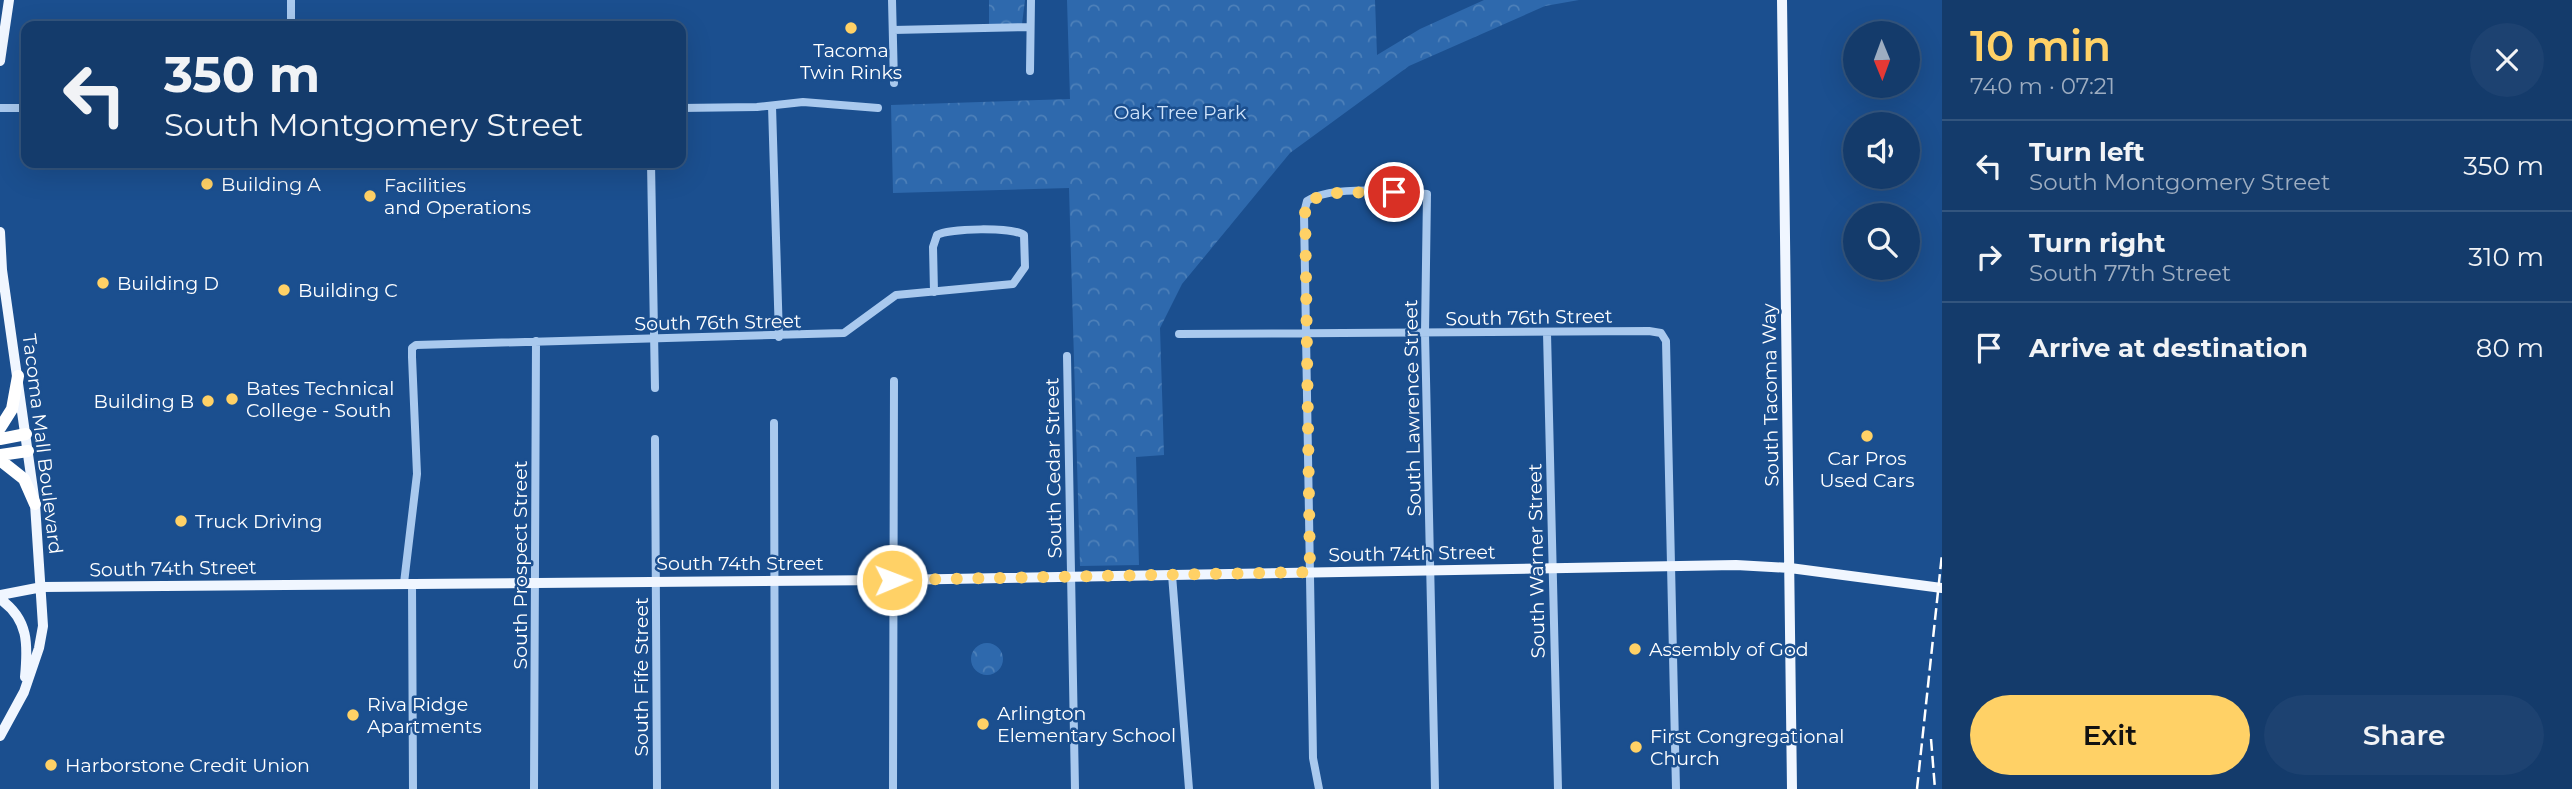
<!DOCTYPE html>
<html lang="en">
<head>
<meta charset="utf-8">
<style>
	:root { --surface:#143b6b; --page:#1d4271; --text:#f1f3f6; --muted:#9dadc1; --line:#33557e; --accent:#ffd166 }
	body { margin:0; font-family:Montserrat,sans-serif; background:var(--page); color:var(--text); height:100vh; display:flex; flex-direction:column; font-size:26px; white-space:nowrap }
	* { box-sizing:border-box; margin:0 }
	p { font-size:23px; color:var(--muted) }
	.icon { flex:none; width:38px; height:38px; fill:none; stroke:currentColor; stroke-width:2; stroke-linecap:round; stroke-linejoin:round }
	.map { position:relative; flex:1; overflow:hidden }
	.drawer { display:flex; flex-direction:column; background:var(--surface); width:630px }
	.drawer>* { flex:none }
	.hud { position:absolute; left:21px; top:21px; width:665px; height:147px; border-radius:14px; box-shadow:0 7px 28px #0002,0 0 0 2px var(--line); background:#143b6b; color:var(--text); overflow:hidden }
	.needle { width:46px; rotate:179deg }
	.controls { position:absolute; left:1843px; top:21px; display:grid; gap:14px }
	.controls a { display:grid; place-items:center; width:77px; height:77px; border-radius:50%; background:var(--surface); box-shadow:0 7px 28px #0002,0 0 0 2px var(--line); font-size:35px }
	.pin { position:absolute; display:grid; place-items:center; width:60px; height:60px; color:#fff; margin:-30px; border:4px solid #fff; border-radius:50%; box-shadow:0 2px 7px #0007 }
	.me { position:absolute; width:77px; margin:-38px; rotate:89deg; stroke-linejoin:round; filter:drop-shadow(0 0 5px #0008) }
	.turn { display:flex; align-items:center; gap:24px; height:147px; padding:0 28px; font-size:32px }
	.turn .icon { width:91px; height:91px; stroke-width:2.5 }
	.turn b { display:block; font-size:49px; line-height:60px }
	.round { display:grid; place-items:center; flex:none; width:74px; height:74px; border-radius:37px; background:var(--page) }
	.head { display:flex; align-items:center; justify-content:space-between; height:119px; padding:0 28px }
	h1 { font-size:42px; font-weight:600; line-height:52px; color:var(--accent) }
	.primary-button { display:flex; gap:14px; margin-top:auto; padding:14px 28px }
	.primary-button a { flex:1; height:80px; border-radius:42px; background:var(--accent); color:#111; font-size:28px; font-weight:600; line-height:80px; text-align:center }
	.primary-button a+a { background:var(--page); color:var(--text) }
	ul { padding:0; list-style:none }
	li { display:flex; align-items:center; gap:21px; height:91px; padding:0 28px; border-top:2px solid var(--line) }
	li div { flex:1 }
	li b { display:block; font-size:26px }
	li em { font-style:normal }
	main { display:flex; flex:1; min-height:0 }
	.map>svg:first-child { display:block }
	.park { fill:url(#park-crowns) }
	.lines { fill:none; stroke-linecap:round; stroke-linejoin:round }
	.minor { stroke:#a9c9ee; stroke-width:8 }
	.major { stroke:#f0f6ff; stroke-width:10 }
	.highway { stroke:#fff; stroke-width:12 }
	.rail { stroke:#fff; stroke-width:2.5; stroke-dasharray:12 5; stroke-linecap:butt }
	.route { stroke:#ffd166; stroke-width:12; stroke-dasharray:0 21.6 }
	.poi-dot { fill:#ffd166; stroke:#1b4f8f; stroke-width:2.5 }
	.labels { text-anchor:middle; stroke-width:5; stroke-linejoin:round; paint-order:stroke }
	.poi-label { font-size:19px; fill:#fff; stroke:#1b4f8f; text-anchor:start }
	.park-label { font-size:19px; fill:#cfe3fa; stroke:#1b4f8f }
	.street-label { font-size:19px; fill:#fff; stroke:#1b4f8f }
</style>
</head>
<body>
<main>
<div class="map">
<svg width="1942" height="789" viewBox="0 0 1942 789">
	<defs>
		<pattern id="park-crowns" width="20" height="18" patternUnits="userSpaceOnUse" patternTransform="scale(1.75)"><rect width="20" height="18" fill="#2e69ad"/><path d="M2 6a3 3 0 1 1 6 0M12 15a3 3 0 1 1 6 0" fill="none" stroke="#4d80b9"/></pattern>
	</defs>
	<rect width="100%" height="100%" fill="#1b4f8f"/>
	<!-- park -->
	<path class="park" d="M989,0H1025L1022,24L989,26Z
		M1067,0H1375L1377,55L1420,29L1484,0H1579L1545,6L1409,66L1290,153L1182,284L1160,328L1164,455L1136,457L1139,565L1080,566L1069,188L893,193L891,105L1070,99Z
		M971 659a16 16 0 1 1 32 0a16 16 0 1 1-32 0Z"/>
	<g class="lines">
		<!-- minor -->
		<path class="minor" d="M291,0V26
			M892,0L894,83
			M893,30L1030,27
			M1030,71L1031,0
			M772,106L779,337
			M0,108H26
			M681,108L757,107L803,102L878,108
			M651,163L655,388
			M1547,333L1558,789
			M1179,334L1649,331L1661,333L1666,341L1676,789
			M1067,356L1075,789
			M774,423L775,789
			M655,439L657,789
			M1172,575L1189,789
			M404,583L417,474L412,357V348L416,345L844,333L896,295L1013,284L1025,267L1024,235C1013,227 949,228 937,235L933,247L934,292
			M412,583L413,789
			M534,789L536,341
			M893,789L894,381
			M1319,789L1313,758L1304,213L1307,201C1330,185 1398,191 1427,194L1425,333L1435,789"/>
		<!-- major -->
		<path class="major" d="M1782,0L1792,789
			M0,61L9,0
			M0,232L2,270L35,504L43,626L39,648L24,692L0,736
			M0,595L42,587L892,580L1736,565L1790,568L1942,588
			M0,599C29,619 28,645 25,677"/>
		<!-- highway -->
		<path class="highway" d="M0,428L12,409L18,376
			M0,439L26,434
			M0,455L28,451
			M0,460L24,479L35,504"/>
		<!-- rail -->
		<path class="rail" d="M1931,739L1935,789
			M1917,789L1942,554"/>
	</g>
	<g class="lines">
		<!-- route -->
		<path class="route" d="M892,580L1310,572L1305,206L1307,201L1331,193L1394,192"/>
	</g>
	<!-- markers -->
	<g class="poi-dot">
		<circle cx="851" cy="28" r="7"/>
		<circle cx="207" cy="184" r="7"/>
		<circle cx="370" cy="196" r="7"/>
		<circle cx="103" cy="283" r="7"/>
		<circle cx="284" cy="290" r="7"/>
		<circle cx="232" cy="399" r="7"/>
		<circle cx="208" cy="401" r="7"/>
		<circle cx="1867" cy="436" r="7"/>
		<circle cx="181" cy="521" r="7"/>
		<circle cx="1635" cy="649" r="7"/>
		<circle cx="353" cy="715" r="7"/>
		<circle cx="983" cy="724" r="7"/>
		<circle cx="1636" cy="747" r="7"/>
		<circle cx="51" cy="765" r="7"/>
	</g>
	<g class="labels">
		<!-- poi labels -->
		<g class="poi-label">
			<text x="851" y="57" text-anchor="middle">Tacoma<tspan x="851" dy="22">Twin Rinks</tspan></text>
			<text x="221" y="191">Building A</text>
			<text x="384" y="192">Facilities<tspan x="384" dy="22">and Operations</tspan></text>
			<text x="117" y="290">Building D</text>
			<text x="298" y="297">Building C</text>
			<text x="246" y="395">Bates Technical<tspan x="246" dy="22">College - South</tspan></text>
			<text x="194" y="408" text-anchor="end">Building B</text>
			<text x="1867" y="465" text-anchor="middle">Car Pros<tspan x="1867" dy="22">Used Cars</tspan></text>
			<text x="195" y="528">Truck Driving</text>
			<text x="1649" y="656">Assembly of God</text>
			<text x="367" y="711">Riva Ridge<tspan x="367" dy="22">Apartments</tspan></text>
			<text x="997" y="720">Arlington<tspan x="997" dy="22">Elementary School</tspan></text>
			<text x="1650" y="743">First Congregational<tspan x="1650" dy="22">Church</tspan></text>
			<text x="65" y="772">Harborstone Credit Union</text>
		</g>
		<!-- park labels -->
		<g class="park-label">
			<text x="1180" y="119">Oak Tree Park</text>
		</g>
		<!-- street labels -->
		<g class="street-label">
			<text transform="translate(1529 317) rotate(-1)" y="7">South 76th Street</text>
			<text transform="translate(718 322) rotate(-1)" y="7">South 76th Street</text>
			<text transform="translate(1770 395) rotate(-91)" y="7">South Tacoma Way</text>
			<text transform="translate(1412 408) rotate(-91)" y="7">South Lawrence Street</text>
			<text transform="translate(43 444) rotate(83)" y="7">Tacoma Mall Boulevard</text>
			<text transform="translate(1053 468) rotate(-91)" y="7">South Cedar Street</text>
			<text transform="translate(1412 553) rotate(-1)" y="7">South 74th Street</text>
			<text transform="translate(1536 561) rotate(-91)" y="7">South Warner Street</text>
			<text x="740" y="570">South 74th Street</text>
			<text transform="translate(520 565) rotate(-90)" y="7">South Prospect Street</text>
			<text transform="translate(173 568) rotate(-1)" y="7">South 74th Street</text>
			<text transform="translate(641 677) rotate(-90)" y="7">South Fife Street</text>
		</g>
	</g>
</svg>
<div class="controls">
<a><svg class="needle" viewBox="-14 -14 28 28"><path d="M0-13l5 13h-10z" fill="#e53935"/><path d="M0 13l5-13h-10z" fill="#9dadc1"/></svg></a>
<a><svg class="icon" aria-label="sound" viewBox="0 0 24 24"><path d="M4 9h4l5-4v14l-5-4H4zM17 9q2 3 0 6"/></svg></a>
<a><svg class="icon" aria-label="search" viewBox="0 0 24 24"><circle cx="10" cy="10" r="6"/><path d="M15 15l6 6"/></svg></a>
</div>
<div class="pin" style="left:1394px;top:192px;background:#d93025"><svg class="icon" aria-label="arrive" viewBox="0 0 24 24"><path d="M6 21V4h12l-3 4 3 4H6"/></svg></div>
<svg class="me" style="left:892px;top:580px" viewBox="-20 -20 40 40"><circle r="17" fill="#ffd166" stroke="#fff" stroke-width="3"/><path d="M0-11L8 9 0 5-8 9z" fill="#fff"/></svg>
<div class="hud">
<div class="turn"><svg class="icon" aria-label="left" viewBox="0 0 24 24"><path d="M17 20v-9H6M10 6l-5 5 5 5"/></svg><div><b>350 m</b>South Montgomery Street</div></div>
</div>
</div>
<section class="drawer">
<div class="head"><div><h1>10 min</h1><p>740 m · 07:21</p></div><a class="round"><svg class="icon" aria-label="close" viewBox="0 0 24 24"><path d="M6 6l12 12M18 6L6 18"/></svg></a></div>
<ul>
<li><svg class="icon" aria-label="left" viewBox="0 0 24 24"><path d="M17 20v-9H6M10 6l-5 5 5 5"/></svg><div><b>Turn left</b><p>South Montgomery Street</p></div><em>350 m</em></li>
<li><svg class="icon" aria-label="right" viewBox="0 0 24 24"><path d="M7 20v-9h11M14 6l5 5-5 5"/></svg><div><b>Turn right</b><p>South 77th Street</p></div><em>310 m</em></li>
<li><svg class="icon" aria-label="arrive" viewBox="0 0 24 24"><path d="M6 21V4h12l-3 4 3 4H6"/></svg><div><b>Arrive at destination</b></div><em>80 m</em></li>
</ul>
<div class="primary-button"><a>Exit</a><a>Share</a></div>
</section>
</main>
</body>
</html>
